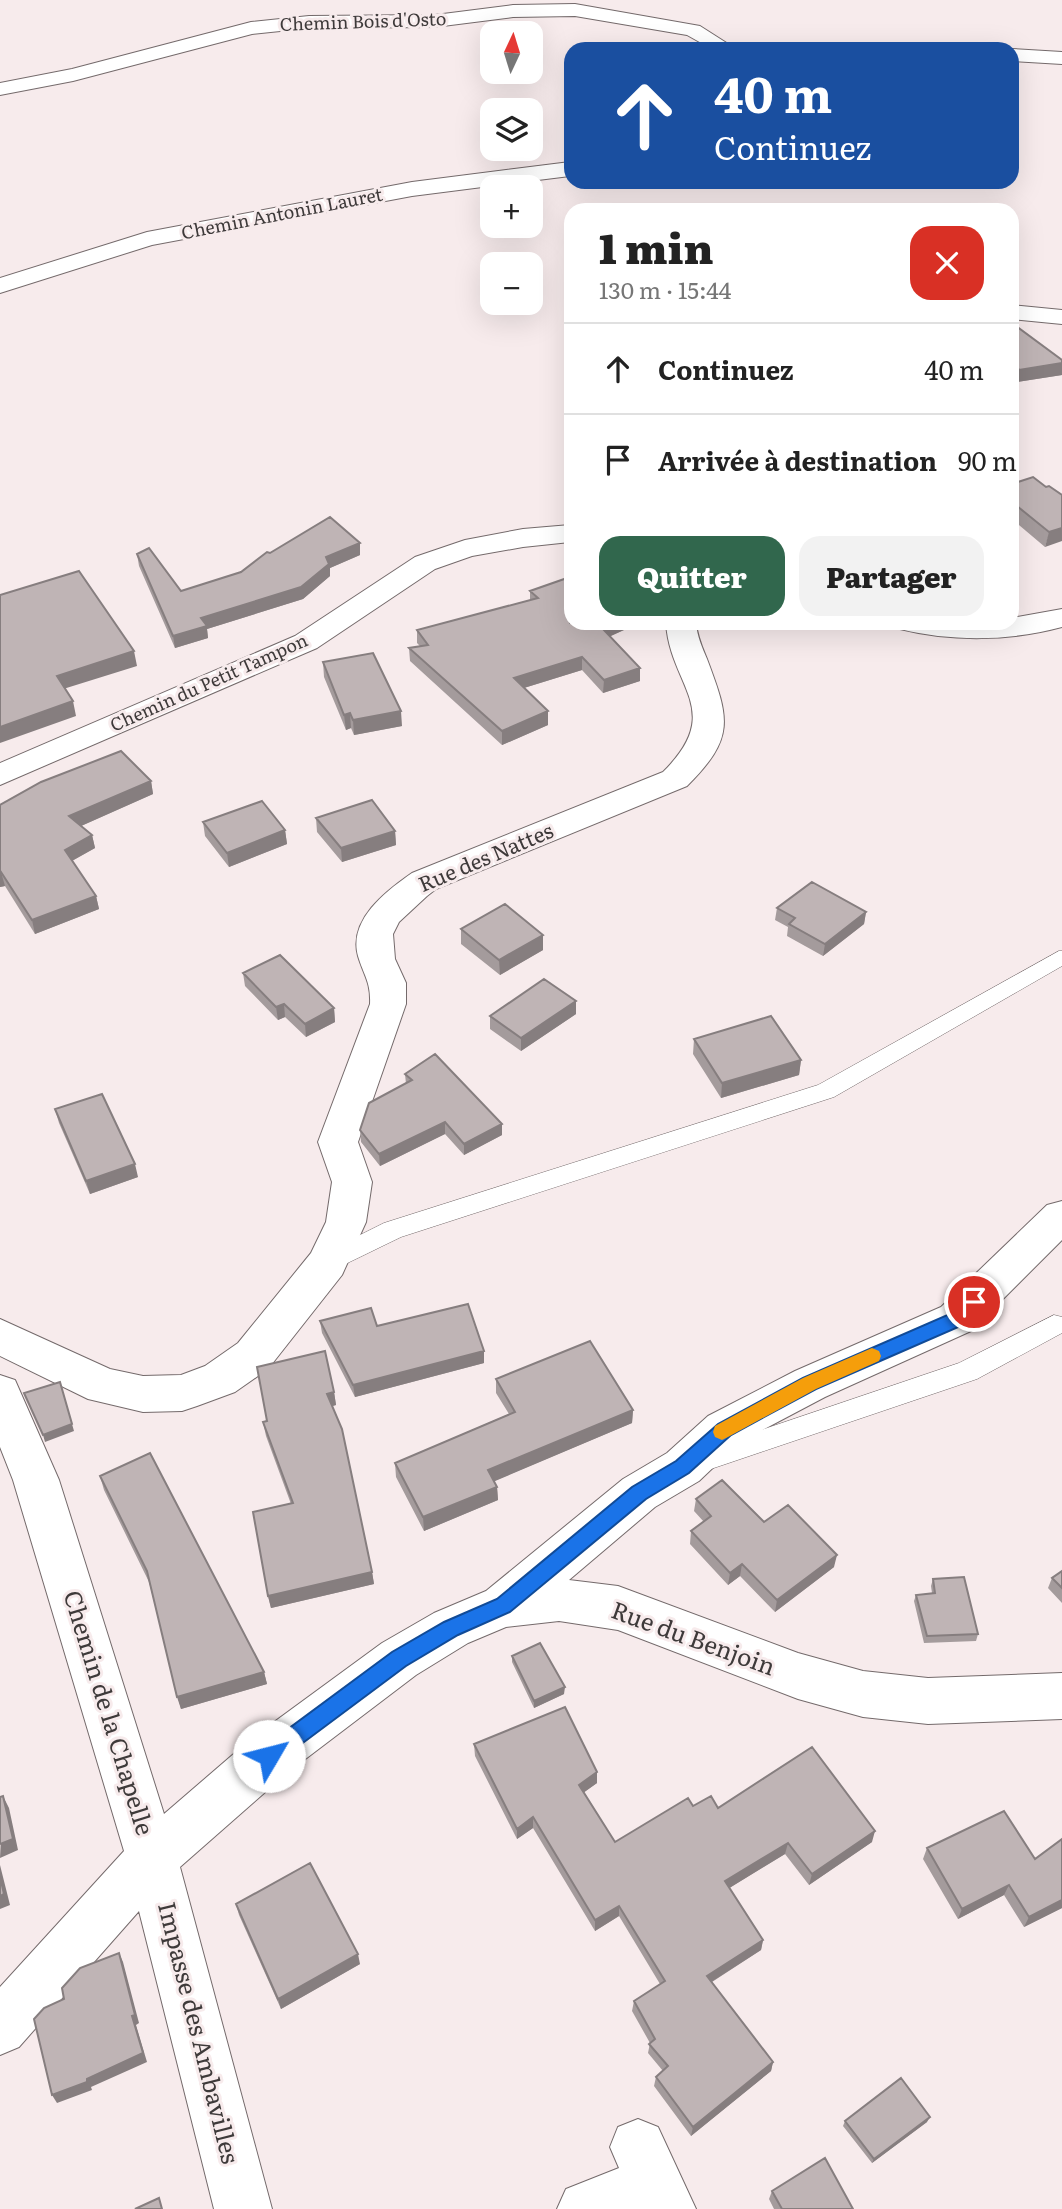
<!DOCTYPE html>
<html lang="fr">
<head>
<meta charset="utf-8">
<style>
	:root { --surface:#fff; --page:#f2f2f2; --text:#222; --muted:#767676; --line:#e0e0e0; --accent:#31674d }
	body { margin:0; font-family:Literata,serif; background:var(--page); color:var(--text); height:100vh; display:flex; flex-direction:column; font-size:26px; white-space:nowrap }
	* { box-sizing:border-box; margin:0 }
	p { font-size:23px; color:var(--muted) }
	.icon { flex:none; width:38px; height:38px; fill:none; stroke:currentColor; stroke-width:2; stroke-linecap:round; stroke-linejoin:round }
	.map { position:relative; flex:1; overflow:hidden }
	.details { position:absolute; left:564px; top:203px; width:455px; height:427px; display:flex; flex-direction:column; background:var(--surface); border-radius:21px; box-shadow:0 7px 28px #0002 }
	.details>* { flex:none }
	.hud { position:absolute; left:564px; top:42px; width:455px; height:147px; border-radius:21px; box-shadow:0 7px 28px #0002; background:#1a4fa0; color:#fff; overflow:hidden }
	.needle { width:46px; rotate:4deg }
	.buttons { position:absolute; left:480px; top:21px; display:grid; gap:14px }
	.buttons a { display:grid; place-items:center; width:63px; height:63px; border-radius:14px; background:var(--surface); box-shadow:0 7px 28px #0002; font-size:35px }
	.pin { position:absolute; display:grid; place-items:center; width:60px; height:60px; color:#fff; margin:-30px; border:4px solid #fff; border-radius:50%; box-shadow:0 2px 7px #0007 }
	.me { position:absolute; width:77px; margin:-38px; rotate:53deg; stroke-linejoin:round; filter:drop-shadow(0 0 5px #0008) }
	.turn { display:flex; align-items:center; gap:24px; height:147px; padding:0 35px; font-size:32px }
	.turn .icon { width:91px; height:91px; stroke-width:2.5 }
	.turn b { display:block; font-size:49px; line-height:60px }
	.round { display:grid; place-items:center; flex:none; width:74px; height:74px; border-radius:21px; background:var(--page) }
	.summary { display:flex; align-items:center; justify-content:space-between; height:119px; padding:0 35px }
	h1 { font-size:42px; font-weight:800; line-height:52px }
	.cta { display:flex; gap:14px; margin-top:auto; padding:14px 35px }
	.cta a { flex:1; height:80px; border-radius:21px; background:var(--accent); color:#fff; font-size:28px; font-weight:800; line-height:80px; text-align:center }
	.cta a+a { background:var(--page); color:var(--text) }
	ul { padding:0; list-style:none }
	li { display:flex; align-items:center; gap:21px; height:91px; padding:0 35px; border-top:2px solid var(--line) }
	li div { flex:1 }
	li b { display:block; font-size:26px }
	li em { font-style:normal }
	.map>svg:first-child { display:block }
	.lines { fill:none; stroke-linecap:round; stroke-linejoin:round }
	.service-casing { stroke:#746a6b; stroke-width:1 }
	.minor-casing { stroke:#746a6b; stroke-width:2 }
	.tertiary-casing { stroke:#746a6b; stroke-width:2 }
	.service { fill:#fff; fill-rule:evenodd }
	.minor { fill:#fff; fill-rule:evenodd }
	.tertiary { fill:#fff; fill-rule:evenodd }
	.wall { fill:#a49b9c }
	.shaded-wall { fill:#867e7f }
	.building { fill:#bfb4b5; stroke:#867e7f; stroke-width:2 }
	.route { fill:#1a73e8; stroke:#114b97; stroke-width:2 }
	.slow { fill:#f59e0b }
	.labels { text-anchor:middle; stroke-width:6; stroke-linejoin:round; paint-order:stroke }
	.far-street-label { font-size:18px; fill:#3e3a3a; stroke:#f7ebec }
	.street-label { font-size:21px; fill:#3e3a3a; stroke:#f7ebec }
	.near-street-label { font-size:24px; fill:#3e3a3a; stroke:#f7ebec }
</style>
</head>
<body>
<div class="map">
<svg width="1062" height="2209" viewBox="0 0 1062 2209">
	<rect width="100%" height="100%" fill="#f7ebec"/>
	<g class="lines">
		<!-- service casing -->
		<g class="service-casing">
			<path id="service" d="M1059,951H1062V966L834,1097L401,1237L327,1273L318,1270L315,1263L318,1256L384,1223L818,1085Z
				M1054,1315L1062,1317V1333L977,1379L702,1472L693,1469L689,1461L693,1453L959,1363Z"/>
		</g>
		<!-- minor casing -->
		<g class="minor-casing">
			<path id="minor" d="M575,4L700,26L736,49H712L687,35L575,16L513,17L435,27L309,28L252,34L73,81L0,95V83L72,69L251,22L309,16L435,15L513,5Z
				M1012,49L1062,52V64L1012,61Z
				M570,162V176L412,196L152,245L0,293V278L147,232L412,182Z
				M1012,305L1062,310V324L1012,319Z
				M666,623H696C697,636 702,647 707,659C730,720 735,738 687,786L436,889L427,896L399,922L393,934L395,959L406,983V1004L358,1142L372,1182L366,1222L342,1275L268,1369L235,1392L197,1406L182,1411L143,1412L88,1399L0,1356V1319L110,1369L143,1376L181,1375L205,1366L238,1343L311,1253L326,1222L332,1182L318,1142L370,1004C371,982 364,976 358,956C348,920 386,891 412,873L663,772C726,710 670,687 666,623Z
				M1062,1201V1240L971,1331L825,1397L740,1442L699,1481L655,1507L569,1580L618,1586L798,1653L863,1671L928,1678L1062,1673V1719L928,1724L863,1717L798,1699L618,1630L559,1621L506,1627L468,1643L416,1675L287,1773L180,1867L272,2209H214L139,1911L19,2047L0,2055V1987L124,1851L13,1480L0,1447V1375L15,1380L59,1480L164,1814L251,1739L382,1643L434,1613L486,1591L623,1479L667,1453L708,1416L795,1371L941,1307L1047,1205Z
				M638,2119L658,2127L696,2209H557L566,2189L619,2168L610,2147L618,2127Z"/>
		</g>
		<!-- tertiary casing -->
		<g class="tertiary-casing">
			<path id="tertiary" d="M570,525V542L523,547L472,556L435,569L317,648L0,785V763L295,636L415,557L465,540L523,529Z
				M1062,609V627C1011,641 952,642 900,629L896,623H1012V618Z"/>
		</g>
		<!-- service -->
		<use href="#service" class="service"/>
		<!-- minor -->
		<use href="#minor" class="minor"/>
		<!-- tertiary -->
		<use href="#tertiary" class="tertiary"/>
	</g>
	<!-- wall -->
	<path class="wall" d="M1012,323L1062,360V375L1017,382L1012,374Z
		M1012,484L1046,487L1062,495L1045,547L1012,519Z
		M270,553L360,555L330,568V576L303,599L207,629L208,638L175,648L139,566L137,554L181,591L241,572Z
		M530,591L570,623H636L635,625L610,636L640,681L603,693L582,670L524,688L548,711V725L502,745L410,661L409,648L420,646L417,643V630L530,600Z
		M323,662L402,726L354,735L351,728L346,730L324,677Z
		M151,781L153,794L81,826L92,835L95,848L72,861L96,896L99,909L35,934L5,886L0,887V805Z
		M316,818L395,831L396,845L342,862L317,832Z
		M203,822L285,830L287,844L229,867L205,836Z
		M777,908L866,912L864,924L823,956L787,936L788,927L775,920Z
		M461,929L543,950L500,975L461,944Z
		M243,973L334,1008L335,1022L306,1037L285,1017L278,1020L245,986Z
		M576,1014L521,1051L490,1029V1016Z
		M694,1039L801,1060L799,1075L721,1098L693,1054Z
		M405,1074L502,1124V1135L464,1155L445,1134L380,1166L361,1142L360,1130L406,1084Z
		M55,1109L138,1177L90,1194L59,1123Z
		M320,1321L377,1326L484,1363L355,1397L322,1333Z
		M496,1379L633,1410L632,1423L494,1481L497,1487L498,1500L424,1531L396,1477L395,1463L509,1414L496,1393Z
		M334,1392L336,1405L332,1406L372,1572L374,1584L271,1608L268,1596L291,1504L266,1436L263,1422Z
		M100,1476L264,1672L267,1684L181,1709L149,1582L104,1490Z
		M696,1499L764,1522L834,1567L775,1612L740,1576L728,1585L690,1544L691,1531L704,1522L694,1511Z
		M1062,1571V1603L1048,1588L1052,1578Z
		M933,1579L978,1634L976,1641L924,1643L914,1601L916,1595L932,1593L931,1586Z
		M512,1656L564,1694L534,1708L512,1662Z
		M474,1744L597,1783L584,1792L615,1842L693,1806L718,1808L872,1842L809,1885L785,1854L729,1888L763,1940L761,1950L712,1982L773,2062L771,2071L691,2136L654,2086L656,2077L663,2071L648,2053L650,2043L632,2011L634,2001L660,1984L619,1916L595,1931L533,1828L517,1839L475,1756Z
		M1062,1839V1908L1024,1927L1004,1895L958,1919L923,1859L927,1848L1035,1859Z
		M236,1904L360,1964L281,2009L239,1915Z
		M845,2121L927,2122L872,2163L843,2126Z
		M772,2191L853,2209H774L769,2199Z"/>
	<!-- shaded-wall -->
	<path class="shaded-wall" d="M1014,361L1012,374V362Z
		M1062,363V375L1017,382L1019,370Z
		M1062,528V541L1045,547L1049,532Z
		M360,543V555L330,568V576L303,599L207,629L208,638L175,648L173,636L201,618L326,557Z
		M611,623H636L635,625L600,641L601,627Z
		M134,651L137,666L60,690L57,676Z
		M582,657V670L514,691V678Z
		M640,668V681L603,693L604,680Z
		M73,701L76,716L0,743V727Z
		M401,711L402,726L354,735L353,720Z
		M548,711V725L502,745V731Z
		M350,713L351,728L346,730L344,715Z
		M151,781L153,794L72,830L69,816Z
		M285,830L287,844L229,867L227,853Z
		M395,831L396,845L342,862L341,848Z
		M92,835L95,848L68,863L65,850Z
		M1,872L5,886L0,887V873Z
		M96,896L99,909L35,934L32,920Z
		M866,912L864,924L823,956L825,944Z
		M543,935V950L500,975L499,960Z
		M576,1001V1014L521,1051V1038Z
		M284,1004L285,1017L278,1020L276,1007Z
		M334,1008L335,1022L306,1037L305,1024Z
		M801,1060L799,1075L721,1098L722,1083Z
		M445,1122V1134L380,1166L379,1154Z
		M502,1124V1135L464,1155V1144Z
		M135,1164L138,1177L90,1194L86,1181Z
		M484,1351V1363L355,1397L353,1385Z
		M60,1382L74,1431L45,1442L43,1435Z
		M334,1392L336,1405L329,1407L327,1394Z
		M633,1410L632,1423L488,1484V1470Z
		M497,1487L498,1500L424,1531L423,1517Z
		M837,1555L834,1567L775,1612L777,1600Z
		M742,1564L740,1576L728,1585L730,1573Z
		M372,1572L374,1584L271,1608L268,1596Z
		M264,1672L267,1684L181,1709L177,1697Z
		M565,1687L564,1694L534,1708V1701Z
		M597,1772V1783L579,1796V1785Z
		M3,1796L9,1808L18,1850L0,1858Z
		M533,1817V1828L517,1839V1829Z
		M875,1831L872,1842L809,1885L812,1874Z
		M788,1843L785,1854L723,1892L725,1881Z
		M0,1865L10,1905L0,1909Z
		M1009,1885L1004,1895L958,1919L962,1909Z
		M1062,1900V1908L1024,1927L1029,1917Z
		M619,1906V1916L595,1931V1920Z
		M763,1940L761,1950L705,1986L707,1976Z
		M119,1953L123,1962L139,2023L136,2025L147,2062L91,2087L92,2090L57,2103L52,2095L87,2079L132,2016Z
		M358,1954L360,1964L281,2009L278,1999Z
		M773,2062L771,2071L691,2136L693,2127Z
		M930,2117L927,2122L872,2163L874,2159Z"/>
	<!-- building -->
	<path class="building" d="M1012,323L1062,360V363L1019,370L1014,361L1012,362Z
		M1033,477L1046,487L1049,486L1062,495V528L1049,532L1012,502V484Z
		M330,517L360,543L326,557L329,564L301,587L201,618L207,626L173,636L137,554L149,548L181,591L241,572L267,552L270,553Z
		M79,571L134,651L57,676L73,701L0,727V595Z
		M570,577V623H611L601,627L640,668L604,680L582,657L514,678L548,711L502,731L409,648L428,645L417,630L538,598L530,591Z
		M373,653L401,711L353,720L350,713L344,715L323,662Z
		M121,751L151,781L69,816L92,835L65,850L96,896L32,920L1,872L0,873V805L41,782Z
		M372,800L395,831L341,848L316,818Z
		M262,801L285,830L227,853L203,822Z
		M812,882L866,912L825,944L789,924L795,918L777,908Z
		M505,904L543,935L499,960L461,929Z
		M280,955L334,1008L305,1024L284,1004L276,1007L243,973Z
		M544,979L576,1001L521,1038L490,1016Z
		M771,1016L801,1060L722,1083L694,1039Z
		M435,1054L502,1124L464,1144L445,1122L379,1154L360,1130L369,1103L412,1080L405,1074Z
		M102,1094L135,1164L86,1181L55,1109Z
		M468,1304L484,1351L353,1385L320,1321L371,1308L377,1326Z
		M590,1341L633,1410L488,1470L497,1487L423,1517L395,1463L515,1412L496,1379Z
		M325,1351L334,1392L327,1394L342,1429L372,1572L268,1596L253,1512L293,1503L263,1422L267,1421L257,1367Z
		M60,1382L72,1424L43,1435L24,1393Z
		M150,1453L264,1672L177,1697L147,1571L100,1476Z
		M722,1480L764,1522L788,1505L837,1555L777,1600L742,1564L730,1573L691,1531L711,1516L696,1499Z
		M1062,1571V1588L1052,1578Z
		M964,1577L978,1634L927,1636L916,1595L935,1593L933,1579Z
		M540,1643L565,1687L534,1701L512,1656Z
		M565,1707L597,1772L579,1785L615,1842L688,1798L693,1806L711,1796L718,1808L812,1747L875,1831L812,1874L788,1843L725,1881L763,1940L707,1976L773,2062L693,2127L656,2077L668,2066L649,2044L655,2039L634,2001L665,1981L619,1906L595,1920L533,1817L517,1829L474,1744Z
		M3,1796L13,1839L0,1844V1797Z
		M1004,1811L1035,1859L1062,1839V1900L1029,1917L1009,1885L962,1909L927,1848Z
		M310,1863L358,1954L278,1999L236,1904Z
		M0,1877L4,1894L0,1896Z
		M119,1953L135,2015L132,2016L143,2053L87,2079V2082L52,2095L34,2019L44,2008L64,1999L62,1988L80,1968Z
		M901,2078L930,2117L874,2159L845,2121Z
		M825,2158L853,2209H782L772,2191Z
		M159,2198L162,2209H135Z"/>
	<!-- route -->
	<path class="route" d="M974,1295L980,1297L983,1302L963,1325L816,1389L731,1435L689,1473L646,1499L510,1612L458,1635L406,1666L276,1763L269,1766L261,1763L258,1756L261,1749L392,1652L444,1622L497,1599L632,1487L676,1461L718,1424L803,1378L950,1314L968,1297Z"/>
	<!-- slow -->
	<path class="slow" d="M872,1348L879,1351L881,1356L879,1361L816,1389L728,1437L722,1440L715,1437L713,1432L715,1426L803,1378Z"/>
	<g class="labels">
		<!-- far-street labels -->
		<g class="far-street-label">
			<text transform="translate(363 22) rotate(-2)" y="6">Chemin Bois d'Osto</text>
			<text transform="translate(282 214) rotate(-11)" y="6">Chemin Antonin Lauret</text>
			<text transform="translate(209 683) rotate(-24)" y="6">Chemin du Petit Tampon</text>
		</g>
		<!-- street labels -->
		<g class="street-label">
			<text transform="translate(486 858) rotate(-23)" y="7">Rue des Nattes</text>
		</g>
		<!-- near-street labels -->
		<g class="near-street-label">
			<text transform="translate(693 1639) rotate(20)" y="8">Rue du Benjoin</text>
			<text transform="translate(108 1713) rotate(73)" y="8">Chemin de la Chapelle</text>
			<text transform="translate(198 2033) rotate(76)" y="8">Impasse des Ambavilles</text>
		</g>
	</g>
</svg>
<div class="buttons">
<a><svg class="needle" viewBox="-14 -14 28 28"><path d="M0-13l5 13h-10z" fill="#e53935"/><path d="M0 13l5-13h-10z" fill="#767676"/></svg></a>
<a><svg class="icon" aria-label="layers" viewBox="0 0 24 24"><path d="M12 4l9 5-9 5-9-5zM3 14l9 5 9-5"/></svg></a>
<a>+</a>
<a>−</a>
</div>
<div class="pin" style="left:974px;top:1302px;background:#d93025"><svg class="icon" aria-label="arrive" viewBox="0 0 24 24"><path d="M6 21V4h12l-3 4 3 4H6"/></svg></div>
<svg class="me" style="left:269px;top:1756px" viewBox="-20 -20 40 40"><circle r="19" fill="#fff"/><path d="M0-13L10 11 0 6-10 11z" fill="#1a73e8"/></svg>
<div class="hud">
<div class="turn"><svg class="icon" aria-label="ahead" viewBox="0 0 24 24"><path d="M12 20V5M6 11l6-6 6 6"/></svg><div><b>40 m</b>Continuez</div></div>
</div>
<section class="details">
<div class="summary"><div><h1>1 min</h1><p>130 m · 15:44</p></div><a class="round" style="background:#d93025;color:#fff"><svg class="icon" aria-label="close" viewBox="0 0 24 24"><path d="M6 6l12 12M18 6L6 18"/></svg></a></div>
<ul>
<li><svg class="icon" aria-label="ahead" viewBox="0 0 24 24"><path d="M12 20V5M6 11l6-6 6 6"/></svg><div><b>Continuez</b></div><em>40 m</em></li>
<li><svg class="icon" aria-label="arrive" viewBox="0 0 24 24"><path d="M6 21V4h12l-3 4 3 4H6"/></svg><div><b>Arrivée à destination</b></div><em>90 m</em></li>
</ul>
<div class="cta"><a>Quitter</a><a>Partager</a></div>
</section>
</div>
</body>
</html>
